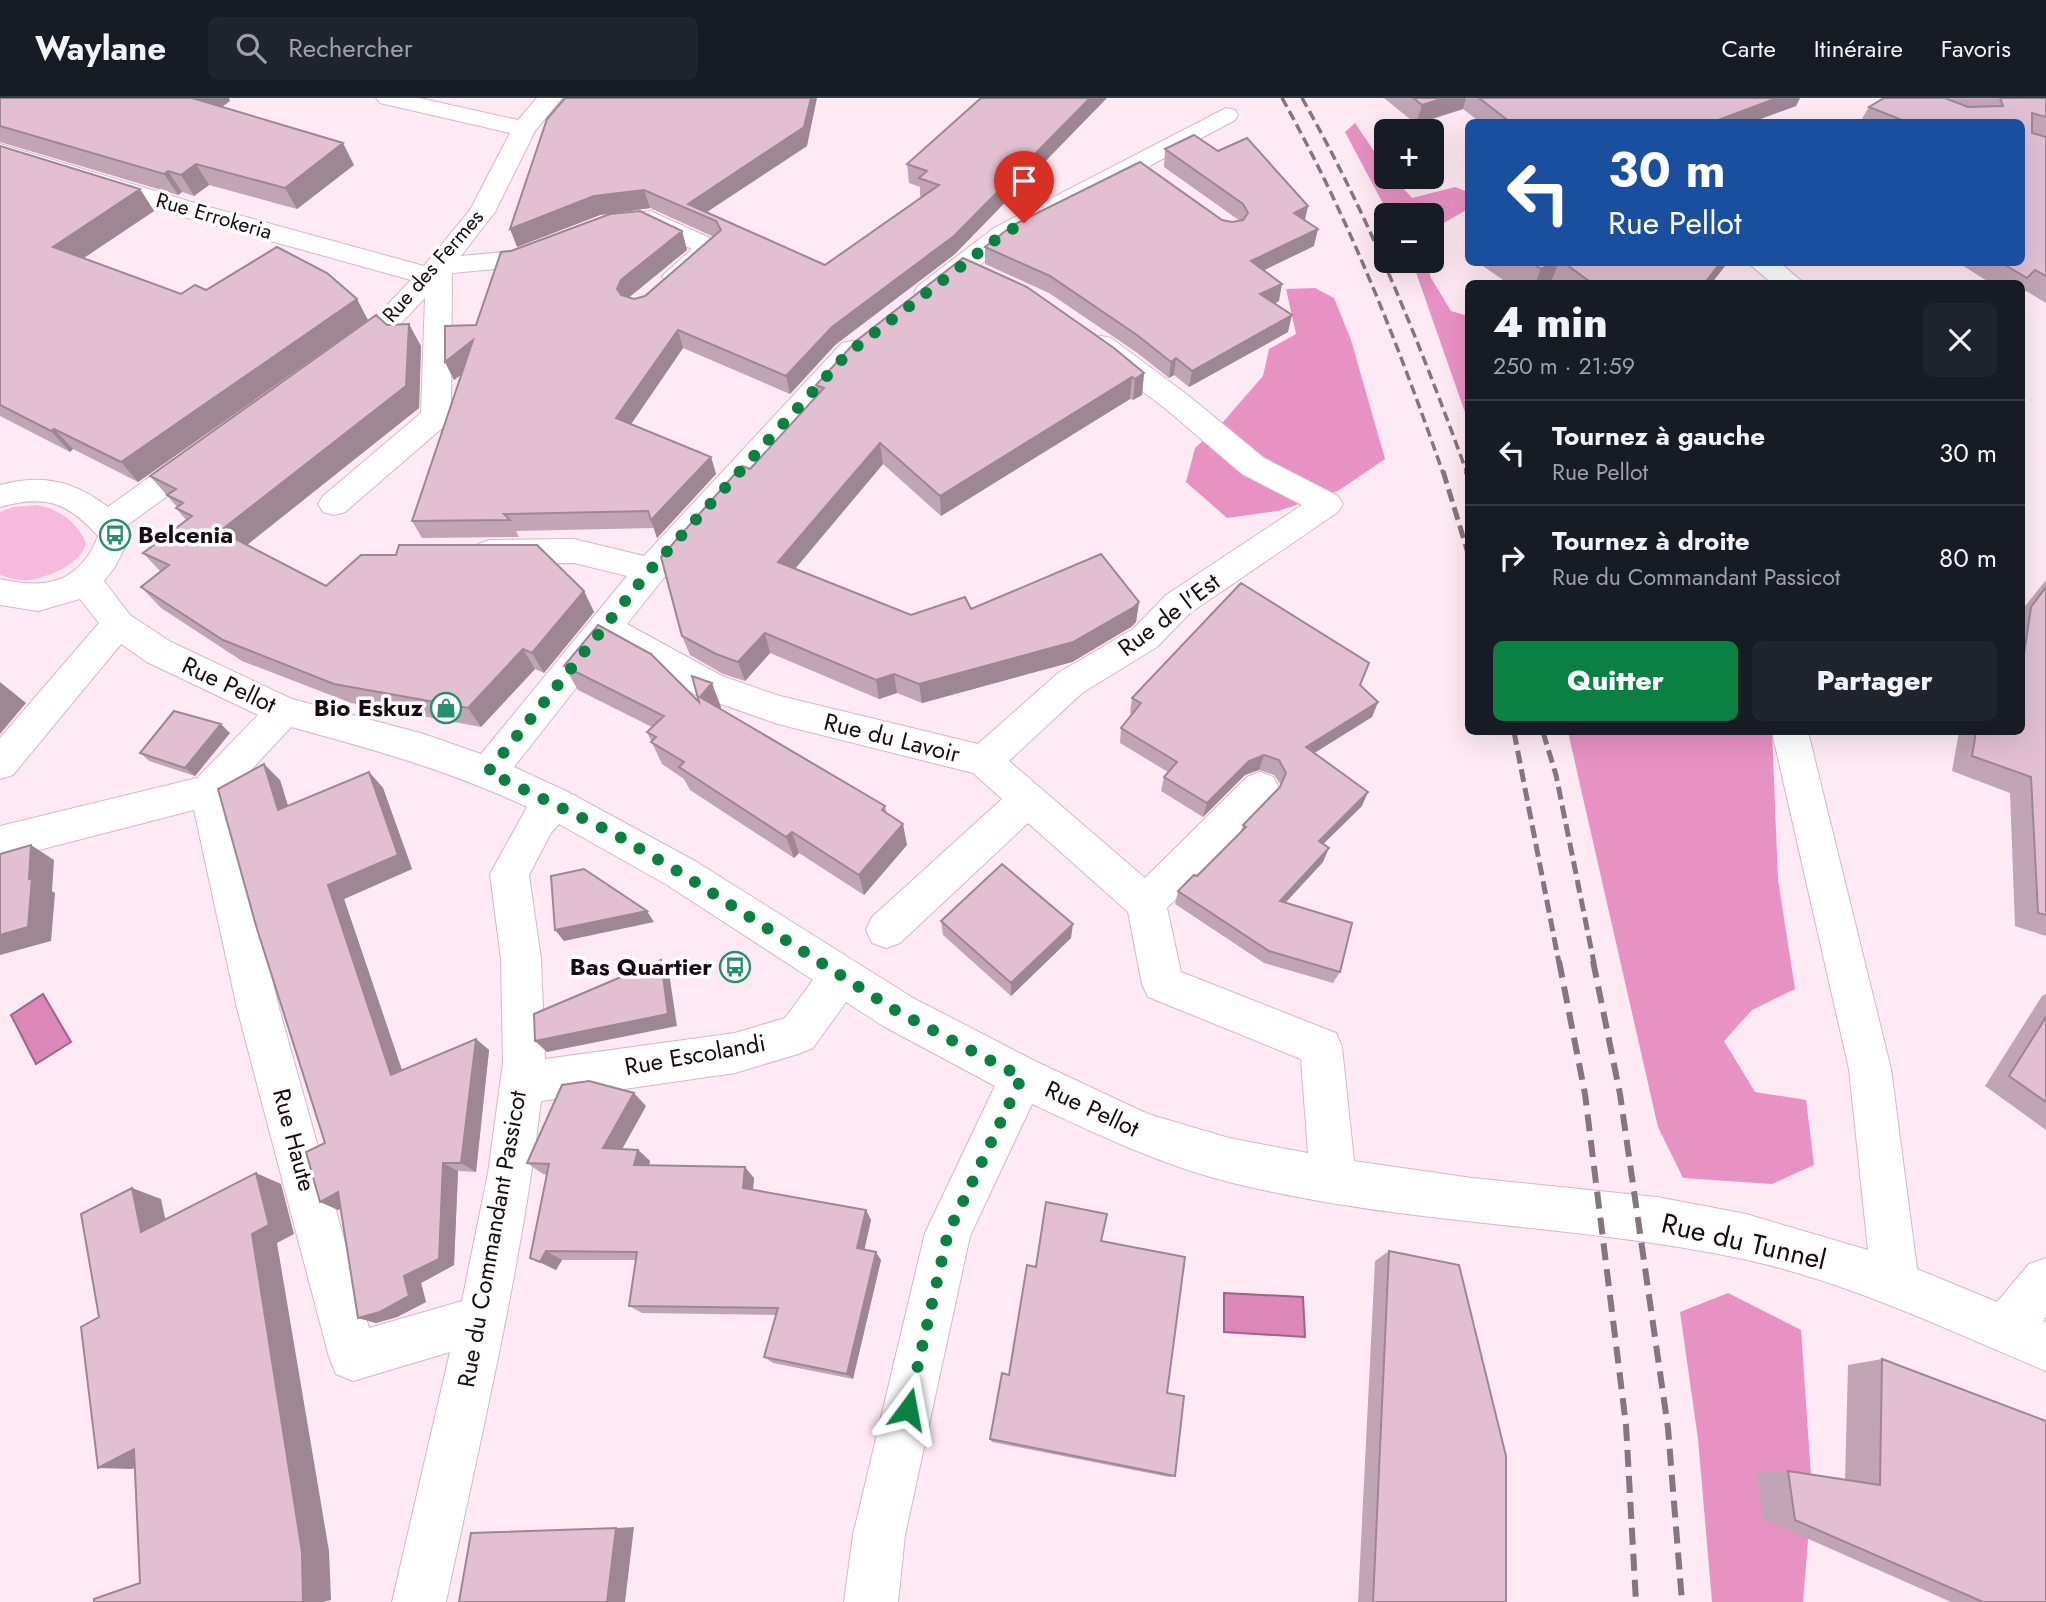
<!DOCTYPE html>
<html lang="fr">
<head>
<meta charset="utf-8">
<style>
	:root { --surface:#171b24; --page:#20242c; --text:#f1f3f6; --muted:#9ea1a6; --line:#363941; --accent:#0b8043 }
	body { margin:0; font-family:Jost,sans-serif; background:var(--page); color:var(--text); height:100vh; display:flex; flex-direction:column; font-size:26px; white-space:nowrap }
	* { box-sizing:border-box; margin:0 }
	p { font-size:23px; color:var(--muted) }
	.icon { flex:none; width:38px; height:38px; fill:none; stroke:currentColor; stroke-width:2; stroke-linecap:round; stroke-linejoin:round }
	.map { position:relative; flex:1; overflow:hidden }
	.details { position:absolute; left:1465px; top:182px; width:560px; height:455px; display:flex; flex-direction:column; background:var(--surface); border-radius:10px; box-shadow:0 7px 28px #0002 }
	.details>* { flex:none }
	.top-card { position:absolute; left:1465px; top:21px; width:560px; height:147px; border-radius:10px; box-shadow:0 7px 28px #0002; background:#1a4fa0; color:#fff; overflow:hidden }
	.tools { position:absolute; left:1374px; top:21px; display:grid; gap:14px }
	.tools a { display:grid; place-items:center; width:70px; height:70px; border-radius:10px; background:var(--surface); box-shadow:0 7px 28px #0002; font-size:35px }
	.pin { position:absolute; display:grid; place-items:center; width:60px; height:60px; color:#fff; margin:-72px -30px; border-radius:50% 50% 50% 0; rotate:-45deg; box-shadow:0 0 7px #0007 }
	.pin .icon { rotate:45deg }
	.me { position:absolute; width:77px; margin:-38px; rotate:13deg; stroke-linejoin:round; filter:drop-shadow(0 0 5px #0008) }
	.turn { display:flex; align-items:center; gap:24px; height:147px; padding:0 28px; font-size:32px }
	.turn .icon { width:91px; height:91px; stroke-width:2.5 }
	.turn b { display:block; font-size:49px; line-height:60px }
	.round { display:grid; place-items:center; flex:none; width:74px; height:74px; border-radius:10px; background:var(--page) }
	.head { display:flex; align-items:center; justify-content:space-between; height:119px; padding:0 28px }
	h1 { font-size:42px; font-weight:800; line-height:52px }
	.action { display:flex; gap:14px; margin-top:auto; padding:14px 28px }
	.action a { flex:1; height:80px; border-radius:10px; background:var(--accent); color:#fff; font-size:28px; font-weight:800; line-height:80px; text-align:center }
	.action a+a { background:var(--page); color:var(--text) }
	ul { padding:0; list-style:none }
	li { display:flex; align-items:center; gap:21px; height:105px; padding:0 28px; border-top:2px solid var(--line) }
	li div { flex:1 }
	li b { display:block; font-size:26px }
	li em { font-style:normal }
	header { display:flex; align-items:center; gap:42px; box-sizing:border-box; height:98px; padding:0 35px; background:var(--surface); border-bottom:2px solid var(--line) }
	header strong { font-size:33px }
	nav { display:flex; gap:38px; margin-inline-start:auto; font-size:24px }
	.search { width:490px; height:63px; background:var(--page); display:flex; align-items:center; gap:18px; box-sizing:border-box; padding:0 24px; border-radius:10px; color:var(--muted); font-size:26px }
	.map>svg:first-child { display:block }
	.green { fill:#f8badc }
	.forest { fill:#e892c3 }
	.water { fill:#db87b7; stroke:#a06286; stroke-width:2 }
	.lines { fill:none; stroke-linecap:round; stroke-linejoin:round }
	.minor-casing { stroke:#d7b6c8; stroke-width:2 }
	.minor { fill:#fff; fill-rule:evenodd }
	.rail-far2 { stroke:#85757d; stroke-width:3.5; stroke-dasharray:10 5; stroke-linecap:butt }
	.rail-far1 { stroke:#85757d; stroke-width:5; stroke-dasharray:13 6; stroke-linecap:butt }
	.rail { stroke:#85757d; stroke-width:6; stroke-dasharray:17 9; stroke-linecap:butt }
	.wall { fill:#c2a5b5 }
	.shaded-wall { fill:#9e8693 }
	.building { fill:#e2c0d2; stroke:#9e8693; stroke-width:2 }
	.route { stroke:#0b8043; stroke-width:12; stroke-dasharray:0 21.6 }
	.labels { text-anchor:middle; stroke-width:7; stroke-linejoin:round; paint-order:stroke }
	.far-street-label { font-size:21px; fill:#170c12; stroke:#fefefe }
	.poi-label { font-size:24px; font-weight:bold; fill:#170c12; stroke:#fefefe; text-anchor:end }
	.street-label { font-size:24px; fill:#170c12; stroke:#fefefe }
	.near-street-label { font-size:28px; fill:#170c12; stroke:#fefefe }
</style>
</head>
<body>
<header>
<strong>Waylane</strong>
<div class="search"><svg class="icon" aria-label="search" viewBox="0 0 24 24"><circle cx="10" cy="10" r="6"/><path d="M15 15l6 6"/></svg>Rechercher</div>
<nav><a>Carte</a><a>Itinéraire</a><a>Favoris</a></nav>
</header>
<div class="map">
<svg width="2046" height="1504" viewBox="0 0 2046 1504">
	<rect width="100%" height="100%" fill="#ffeaf4"/>
	<!-- green -->
	<path class="green" d="M37,407C61,412 76,423 86,445C83,465 46,481 27,482C18,483 9,480 0,477V414L13,409Z"/>
	<!-- forest -->
	<path class="forest" d="M1355,25L1386,71V79H1393L1412,100L1455,89L1468,94V111L1437,129L1432,140V117H1389L1345,34Z
		M1412,163H1426L1431,180L1451,213L1468,218V323Z
		M1315,190L1334,200L1351,242L1385,361L1338,393L1278,413L1227,420L1186,384L1195,350L1223,324L1263,278L1269,251L1296,236L1286,191Z
		M1568,634H1772L1778,782L1795,891L1752,912L1724,943L1755,994L1806,1002L1814,1067L1772,1086L1683,1080L1658,1029Z
		M1728,1195L1801,1232L1812,1393L1803,1504H1712L1698,1341L1680,1214Z"/>
	<!-- water -->
	<path class="water" d="M43,896L71,944L36,966L11,917Z
		M1224,1195L1303,1199L1305,1239L1224,1234Z"/>
	<g class="lines">
		<!-- minor casing -->
		<g class="minor-casing">
			<path id="minor" d="M376,0H419L518,22L537,0H562L535,33L495,114L461,158L514,153L549,141L558,143L562,149L558,155L518,169L452,175L451,319L447,326L345,414L334,417L323,414L318,406L323,398L421,315L425,200C405,221 363,271 332,263L328,256L332,249L374,221L411,182L177,117L0,61V46L195,105L424,168L470,112L510,35L380,5Z
				M1226,10L1235,12L1238,17L1235,22L1012,142L938,200L928,203L918,200L914,194L918,188L994,130Z
				M650,113L719,144L723,150C712,167 687,189 666,184L662,178L692,151L646,129L627,128L623,122L627,116Z
				M1747,164H1779L1805,186H1773Z
				M1101,238L1111,240L1189,298L1264,360L1338,398L1343,406L1338,414L1190,515L1157,549L1082,595L1009,663L1145,780L1247,679L1260,674L1273,679L1279,690L1273,701L1167,810L1181,874L1336,935L1342,949L1354,1063L1472,1080L1657,1099L1746,1116L1868,1152L1849,971L1772,634H1808L1891,971L1917,1171L1997,1204L2029,1166L2046,1160V1219L2043,1223L2046,1225V1273C1947,1232 1849,1184 1743,1161C1573,1125 1397,1127 1229,1084C1159,1066 1096,1036 1032,1006L970,1138L905,1437L898,1504H844L853,1437L925,1135L995,988L883,928L846,904L813,950L798,956L735,975L541,1003C521,1172 481,1338 446,1504H392L450,1254L353,1283L336,1276L329,1259L237,910L194,712L0,762V728L197,680L258,617L147,564L121,546L13,677L0,681V640L99,525L80,501L38,513L0,507V481C45,492 80,485 98,438C66,403 45,397 0,409V387C43,376 72,382 108,409L191,349L202,346L213,349L217,357L213,365L126,428L131,437L115,469L104,483L130,517L171,544L292,601L424,636L481,656L627,478L574,465L490,466L478,462L474,454L478,446L490,442L574,441L644,458L842,245L852,243L862,245L866,252L862,259L663,481L627,526L722,578L780,598L978,646L1058,575L1133,531L1166,497L1302,407L1242,376L1167,312L1091,254L1087,247L1091,240ZM609,548L698,598L778,626L973,675L1002,701L872,819L866,832L872,845L886,850L900,845L1028,725L1128,814L1142,886L1148,899L1301,961L1308,1055L1229,1040L1148,1016L1037,964L913,900L695,763L568,694L514,669ZM291,629C375,652 448,672 527,709L490,776L501,861L503,965L488,1075L462,1203L369,1230L279,910L228,697ZM559,726L667,787L813,882L785,920L735,935L545,961L541,861L529,777L551,735Z"/>
		</g>
		<!-- minor -->
		<use href="#minor" class="minor"/>
		<!-- rail-far2 -->
		<path class="rail-far2" d="M1282,0C1349,120 1398,246 1443,375
			M1302,0C1370,120 1420,246 1467,375"/>
		<!-- rail-far1 -->
		<path class="rail-far1" d="M1443,373L1468,455
			M1466,373L1468,378
			M1514,634L1559,865
			M1543,634L1556,677L1594,865"/>
		<!-- rail -->
		<path class="rail" d="M1559,863L1585,996L1626,1327L1636,1504
			M1593,863L1620,996L1668,1330L1682,1504"/>
	</g>
	<!-- wall -->
	<path class="wall" d="M0,0L230,3L222,9L354,67L297,111L209,87L194,98L182,94L178,97L0,44Z
		M981,0L955,156L835,247L790,296L683,250L631,326L711,359L716,376L657,440L654,430L516,433L519,439L422,440L412,423L461,277L454,282L445,264L476,227L682,133L687,152L628,200L634,201L645,198L714,139L650,110L600,117L517,149L547,21L807,48L707,114L825,167L922,99L920,98V89L909,85L907,66Z
		M1384,0H1800L1796,8L1752,24H1480L1463,11L1416,26Z
		M1884,0H2046V205L2021,190V186H1992L1957,164H2021V24H1860L1869,9Z
		M0,48L140,91L154,113L83,160L181,196L206,192L368,222L138,384L73,351L70,354L0,318Z
		M1165,51L1218,53L1308,108L1305,122L1314,148L1264,172L1279,203L1274,206L1288,234L1189,289L1174,277L1169,280L1136,254L1049,195L985,166V149L1222,122L1232,124L1240,123L1164,69Z
		M1468,147V158L1465,156Z
		M1477,164H1728L1711,186H1509Z
		M387,227L421,248L419,310L247,447L326,488L584,493L594,514L544,575L535,571L481,629L351,605L242,563L161,510L141,489L160,473L143,455L186,422L176,410L177,409L150,378Z
		M1144,275L1142,297L1133,302L1130,301L941,418L883,366L795,471L911,517L971,511L1139,504L1136,524L1131,529L1072,564L922,605L897,595L879,601L770,555L745,583L723,576L690,557L682,538L750,371L818,297L816,287Z
		M2046,482V838L2015,828L2010,695L1952,673L1959,634H2021V513Z
		M564,568L721,609L720,611L885,708L887,715L907,747L864,797L799,755L794,760L690,692L684,681L662,666L647,634L652,629L578,592Z
		M1360,587L1378,604L1372,619L1314,655L1362,708L1323,746V764L1285,805L1340,874L1333,885L1264,865L1175,806L1178,793L1197,778L1240,736L1243,727L1280,689L1281,687L1274,677L1259,672L1245,677L1203,719L1161,693L1164,679L1168,674L1120,645L1121,630L1132,616L1130,615L1132,600Z
		M230,635L195,678L149,663L140,655Z
		M369,674L383,690L412,771L344,801L402,972L476,941L489,952L476,1074L458,1073L454,1167L421,1185L426,1204L397,1219L376,1225L358,1220L341,1110L338,1112L325,1045L280,682L288,708Z
		M941,823L1071,840L1011,898L943,837Z
		M2046,896V1032L1985,988L2042,898Z
		M646,1008L622,1051L638,1052L650,1063L649,1067L754,1080L753,1092L866,1112L871,1122L864,1151L881,1162L853,1281L773,1265L764,1259L776,1217L642,1215L629,1208L636,1162H562L556,1172L530,1160L547,1077L543,1076L527,1065Z
		M1101,1143L1167,1295L1175,1378L1169,1379L992,1344L990,1341L1009,1277L1036,1169Z
		M1389,1153L1506,1504H1358L1375,1163Z
		M1882,1261L2046,1504H1951L1763,1421L1756,1374L1788,1373L1845,1382L1848,1267Z"/>
	<!-- shaded-wall -->
	<path class="shaded-wall" d="M192,0H229L230,3L204,21Z
		M811,0H817L807,48L702,117L688,106Z
		M1090,0H1107L955,156L835,247L790,296L786,278L832,229Z
		M1444,0H1466L1463,11L1416,26L1422,7Z
		M1777,0H1800L1796,8L1752,24H1713Z
		M343,45L354,67L297,111L285,90Z
		M196,66L209,87L194,98L181,77Z
		M168,73L182,94L178,97L164,76Z
		M140,91L154,113L69,170L53,149Z
		M644,92L650,110L600,117L517,149L510,131L594,98Z
		M1308,108L1304,125L1294,115Z
		M1318,131L1314,148L1248,180L1251,163Z
		M682,133L687,152L627,201L623,209L617,191L621,182Z
		M1555,164H1559L1550,186H1535L1541,171Z
		M1721,164H1728L1711,186H1704Z
		M1282,186L1279,203L1257,214L1260,196Z
		M357,201L368,222L138,384L121,364Z
		M1292,217L1288,234L1189,289L1192,273Z
		M409,226L421,248L419,310L238,454L220,433Z
		M678,232L683,250L623,338L616,320Z
		M473,242L481,261L454,282L445,264Z
		M1176,260L1174,277L1169,280L1171,264Z
		M1144,275L1142,297L1133,302L1135,281Z
		M1132,279L1130,301L941,418L940,398Z
		M54,331L73,351L70,354L51,333Z
		M880,345L883,366L783,485L778,464Z
		M711,359L716,376L657,440L651,422Z
		M584,493L594,514L544,575L532,555Z
		M1139,504L1136,524L1131,529L1072,564L922,605L919,586Z
		M765,535L770,555L745,583L738,564Z
		M523,551L535,571L481,629L468,610Z
		M894,576L897,595L879,601L876,582Z
		M0,584L26,605L0,636Z
		M712,585L721,609L709,623L700,599Z
		M1378,604L1372,619L1300,664L1306,649Z
		M221,626L230,635L195,678L185,670Z
		M1264,657L1259,672L1245,677L1203,719L1207,705L1249,663Z
		M264,666L280,682L294,727L278,712Z
		M369,674L383,690L412,771L344,801L407,987L391,977L328,787Z
		M1368,694L1362,708L1313,756L1319,743Z
		M903,726L907,747L864,797L859,777Z
		M792,734L799,755L794,760L786,739Z
		M31,747L54,762L52,793L55,795L51,843L0,857V837L29,781Z
		M1329,750L1323,764L1275,816L1280,803Z
		M647,813L654,824L564,843L555,832Z
		M1073,826L1071,840L1011,898V885Z
		M661,862L669,875L677,928L547,954L535,943Z
		M476,941L489,952L476,1074L461,1065Z
		M634,995L646,1008L616,1062L603,1050Z
		M638,1052L650,1063L647,1078L634,1067Z
		M443,1065L458,1073L454,1167L421,1185L426,1204L397,1219L376,1225L358,1220L404,1178Z
		M745,1069L754,1080L752,1100L743,1090Z
		M256,1075L281,1086L294,1136L277,1145L329,1453L331,1502L323,1504H303L252,1136Z
		M132,1090L161,1101L170,1143L141,1134Z
		M338,1094L356,1102L338,1112L320,1104Z
		M866,1112L871,1122L863,1158L857,1150Z
		M546,1153L562,1162L556,1172L540,1164Z
		M876,1154L881,1162L853,1281L847,1276Z
		M134,1351L167,1353L132,1371L98,1370Z
		M634,1429L625,1504H607L616,1430Z"/>
	<!-- building -->
	<path class="building" d="M0,0H192L343,45L285,90L196,66L181,77L168,73L164,76L0,28Z
		M565,0H811L804,29L688,106L825,167L939,87L919,80L927,73L907,66L981,0H1090L954,138L832,229L786,278L678,232L616,320L711,359L651,422L648,413L504,416L510,422L412,423L473,242L445,264V228L476,227L501,154L511,153L610,116L640,113L682,133L621,182L617,191L621,197L634,201L645,198L721,132L716,123L644,92L594,98L510,131L547,21Z
		M1413,0H1444L1422,7Z
		M1479,0H1777L1713,24H1510Z
		M1884,0H1945L1968,9L2003,8L2000,0H2046V19L2032,15V35L2046,39V178L2035,172L2027,180L2000,164H2021V24H1907L1869,9Z
		M1194,37L1218,53L1247,40L1308,108L1294,115L1318,131L1251,163L1282,186L1260,196L1292,217L1192,273L1176,260L1171,264L1137,237L1050,178L985,149L1013,127L1140,64L1222,122L1232,124L1243,122L1248,115L1243,106L1165,51Z
		M0,48L140,91L53,149L181,196L195,187L206,192L277,149L327,175L357,201L121,364L54,331L51,333L0,307Z
		M963,160L1027,189L1114,250L1144,275L1135,281L1132,279L940,398L880,345L778,464L911,517L965,499L971,511L1101,456L1139,504L1134,509L1073,544L919,586L894,576L876,582L765,535L738,564L716,556L682,538L661,459L742,368L750,371L824,290L816,287L856,243Z
		M1531,164H1555L1541,171Z
		M1563,164H1721L1704,186H1593Z
		M376,217L387,227L409,226L406,288L220,433L326,488L361,457H396L399,447H537L584,493L532,555L523,551L468,610L334,586L223,542L141,489L169,467L143,455L192,418L176,410L183,405L167,397L176,391L150,378Z
		M1241,485L1369,565L1360,587L1378,604L1306,649L1368,694L1319,743L1329,750L1280,803L1352,825L1340,874L1269,853L1178,793L1194,777L1197,778L1246,729L1243,727L1280,689L1286,675L1279,662L1264,657L1249,663L1207,705L1164,679L1177,664L1121,630L1141,605L1132,600Z
		M2046,489V817L2038,815L2031,679L1972,658L1976,634H2021V576L2031,509Z
		M598,527L651,556L699,604L692,578L712,585L700,599L885,708L882,712L903,726L859,777L792,734L786,739L679,669L684,664L651,644L656,639L647,634L664,618L564,568Z
		M174,613L221,626L185,670L140,655Z
		M264,666L278,712L369,674L398,757L328,787L391,977L476,941L461,1065H443L439,1161L404,1178L409,1198L380,1214L358,1220L338,1094L320,1104L306,1054L325,1045L257,831L218,691Z
		M31,747L29,781L32,780L28,829L0,837V756Z
		M1002,766L1073,826L1011,885L941,823Z
		M584,771L647,813L555,832L551,778Z
		M661,862L668,916L535,943L534,916Z
		M2046,919V1004L2009,978Z
		M589,983L634,995L603,1050L638,1052L634,1067L745,1069L743,1090L866,1112L857,1150L876,1154L847,1276L764,1259L778,1210L629,1208L637,1154L546,1153L540,1164L530,1160L549,1066L527,1065L562,987Z
		M256,1075L269,1127L252,1136L302,1454L303,1504H94V1501L140,1485L134,1351L98,1370L81,1229L99,1219L81,1116L132,1090L141,1134Z
		M1046,1104L1107,1116L1101,1143L1185,1159L1167,1295L1184,1298L1175,1378L990,1341L1002,1275L1009,1277L1027,1167L1036,1169Z
		M1389,1153L1459,1167L1506,1358V1504H1373Z
		M1882,1261L2046,1323V1504H1983L1795,1422L1788,1373L1880,1387Z
		M616,1430L607,1504H459L471,1435Z"/>
	<g class="lines">
		<!-- route -->
		<path class="route" d="M908,1311L948,1135L1022,979L898,914L681,775L615,736L488,674L650,472L847,256L1003,136L1024,125"/>
	</g>
	<!-- icons -->
	<defs>
		<g id="bus-ring" transform="scale(1.575)"><circle r="9.5" fill="#fefefe" stroke="#288f6b" stroke-width="1.5"/><path d="M-5-6H5V4H4V6H2V4H-2V6H-4V4H-5ZM-3.5-4V0h7V-4ZM-3.5 1.2v1.5H-2V1.2ZM2 1.2v1.5H3.5V1.2Z" fill="#288f6b"/></g>
		<g id="shop-ring" transform="scale(1.575)"><circle r="9.5" fill="#fefefe" stroke="#288f6b" stroke-width="1.5"/><path d="M-5-2.5h2.3a2.7 3.5 0 0 1 5.4 0H5L5.5 6h-11ZM-1.5-2.5h3a1.5 2.3 0 0 0-3 0Z" fill="#288f6b"/></g>
	</defs>
	<g fill-rule="evenodd">
		<use href="#bus-ring" x="115" y="437"/>
		<use href="#shop-ring" x="446" y="610"/>
		<use href="#bus-ring" x="735" y="869"/>
	</g>
	<g class="labels">
		<!-- far-street labels -->
		<g class="far-street-label">
			<text transform="translate(214 118) rotate(16)" y="7">Rue Errokeria</text>
			<text transform="translate(433 168) rotate(-49)" y="7">Rue des Fermes</text>
		</g>
		<!-- poi labels -->
		<g class="poi-label">
			<text x="138" y="445" text-anchor="start">Belcenia</text>
			<text x="423" y="618">Bio Eskuz</text>
			<text x="712" y="877">Bas Quartier</text>
		</g>
		<!-- street labels -->
		<g class="street-label">
			<text transform="translate(1169 517) rotate(-37)" y="8">Rue de l'Est</text>
			<text transform="translate(229 587) rotate(25)" y="8">Rue Pellot</text>
			<text transform="translate(892 640) rotate(14)" y="8">Rue du Lavoir</text>
			<text transform="translate(695 957) rotate(-10)" y="8">Rue Escolandi</text>
			<text transform="translate(1092 1011) rotate(25)" y="8">Rue Pellot</text>
			<text transform="translate(294 1042) rotate(75)" y="8">Rue Haute</text>
			<text transform="translate(492 1141) rotate(-80)" y="8">Rue du Commandant Passicot</text>
		</g>
		<!-- near-street labels -->
		<g class="near-street-label">
			<text transform="translate(1744 1143) rotate(13)" y="10">Rue du Tunnel</text>
		</g>
	</g>
</svg>
<div class="tools">
<a>+</a>
<a>−</a>
</div>
<div class="pin" style="left:1024px;top:125px;background:#d93025"><svg class="icon" aria-label="arrive" viewBox="0 0 24 24"><path d="M6 21V4h12l-3 4 3 4H6"/></svg></div>
<svg class="me" style="left:908px;top:1311px" viewBox="-20 -20 40 40"><path d="M0-17L14 15 0 8-14 15z" fill="#0b8043" stroke="#fff" stroke-width="4"/></svg>
<div class="top-card">
<div class="turn"><svg class="icon" aria-label="left" viewBox="0 0 24 24"><path d="M17 20v-9H6M10 6l-5 5 5 5"/></svg><div><b>30 m</b>Rue Pellot</div></div>
</div>
<section class="details">
<div class="head"><div><h1>4 min</h1><p>250 m · 21:59</p></div><a class="round"><svg class="icon" aria-label="close" viewBox="0 0 24 24"><path d="M6 6l12 12M18 6L6 18"/></svg></a></div>
<ul>
<li><svg class="icon" aria-label="left" viewBox="0 0 24 24"><path d="M17 20v-9H6M10 6l-5 5 5 5"/></svg><div><b>Tournez à gauche</b><p>Rue Pellot</p></div><em>30 m</em></li>
<li><svg class="icon" aria-label="right" viewBox="0 0 24 24"><path d="M7 20v-9h11M14 6l5 5-5 5"/></svg><div><b>Tournez à droite</b><p>Rue du Commandant Passicot</p></div><em>80 m</em></li>
</ul>
<div class="action"><a>Quitter</a><a>Partager</a></div>
</section>
</div>
</body>
</html>
